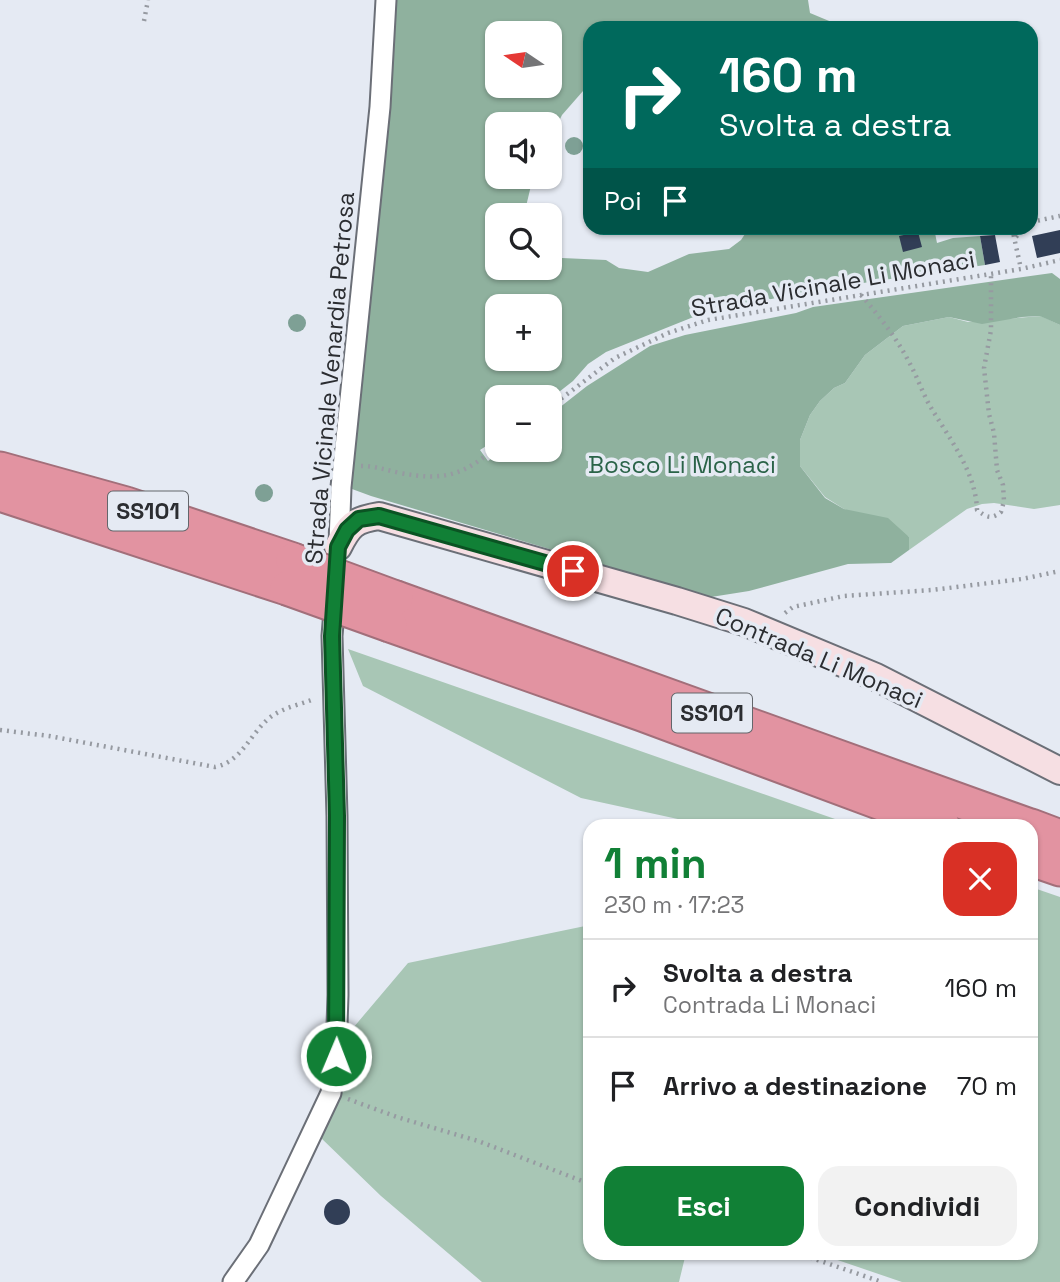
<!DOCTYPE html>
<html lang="it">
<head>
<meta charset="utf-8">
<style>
	:root { --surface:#fff; --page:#f2f2f2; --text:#202124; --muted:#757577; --line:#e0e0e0; --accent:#118036 }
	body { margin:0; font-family:"Space Grotesk",sans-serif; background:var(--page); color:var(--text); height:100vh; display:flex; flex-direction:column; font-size:26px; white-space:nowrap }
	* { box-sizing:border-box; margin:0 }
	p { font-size:23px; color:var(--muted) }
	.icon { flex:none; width:38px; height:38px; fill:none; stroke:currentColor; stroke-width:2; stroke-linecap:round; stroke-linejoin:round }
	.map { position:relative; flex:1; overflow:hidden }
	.drawer { position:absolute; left:583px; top:819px; width:455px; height:441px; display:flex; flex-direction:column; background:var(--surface); border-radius:21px; box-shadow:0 2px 5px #0004 }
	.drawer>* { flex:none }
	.top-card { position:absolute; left:583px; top:21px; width:455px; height:214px; border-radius:21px; box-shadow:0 2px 5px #0004; background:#00695c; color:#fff; overflow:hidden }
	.needle { width:46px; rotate:283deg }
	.buttons { position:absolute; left:485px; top:21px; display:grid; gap:14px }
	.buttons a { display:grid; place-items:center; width:77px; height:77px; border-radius:14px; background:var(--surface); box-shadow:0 2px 5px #0004; font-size:35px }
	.pin { position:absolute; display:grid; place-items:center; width:60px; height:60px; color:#fff; margin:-30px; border:4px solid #fff; border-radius:50%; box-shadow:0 2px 7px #0007 }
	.me { position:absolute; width:77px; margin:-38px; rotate:1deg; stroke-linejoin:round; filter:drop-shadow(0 0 5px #0008) }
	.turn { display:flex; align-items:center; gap:24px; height:147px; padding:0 21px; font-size:32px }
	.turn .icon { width:91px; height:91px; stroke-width:2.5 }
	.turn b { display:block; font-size:49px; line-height:60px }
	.then { display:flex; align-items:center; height:66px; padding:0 21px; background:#0003; gap:14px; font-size:26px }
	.round { display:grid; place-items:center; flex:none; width:74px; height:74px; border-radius:21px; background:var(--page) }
	.summary { display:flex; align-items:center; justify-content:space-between; height:119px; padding:0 21px }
	h1 { font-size:42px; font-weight:800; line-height:52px; color:var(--accent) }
	.button { display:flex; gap:14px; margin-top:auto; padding:14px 21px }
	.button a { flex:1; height:80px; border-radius:21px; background:var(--accent); color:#fff; font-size:28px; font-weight:800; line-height:80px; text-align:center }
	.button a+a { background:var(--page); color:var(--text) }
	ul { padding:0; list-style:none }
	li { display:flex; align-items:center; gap:21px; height:98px; padding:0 21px; border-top:2px solid var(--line) }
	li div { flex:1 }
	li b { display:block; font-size:26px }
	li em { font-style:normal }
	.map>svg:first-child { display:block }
	.green { fill:#a8c6b5 }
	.forest { fill:#8fb19e; fill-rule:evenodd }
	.building { fill:#313e56 }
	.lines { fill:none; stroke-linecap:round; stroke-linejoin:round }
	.street-casing { stroke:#6b6f77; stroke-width:23 }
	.secondary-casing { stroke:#6b6f77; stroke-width:30 }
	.highway-casing { stroke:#a26f7a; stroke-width:37 }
	.path { stroke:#969aa1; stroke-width:4.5; stroke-dasharray:2 5; stroke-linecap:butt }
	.street { stroke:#fff; stroke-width:19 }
	.secondary { stroke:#f6dfe3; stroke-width:26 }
	.highway { stroke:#e293a1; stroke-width:33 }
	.highway-bridge-casing { stroke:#a26f7a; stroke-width:37; stroke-linecap:butt }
	.highway-bridge { stroke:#e293a1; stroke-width:33 }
	.tree { fill:#7ea095 }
	.route-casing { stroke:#0b5323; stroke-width:18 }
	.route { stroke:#118036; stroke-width:12 }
	.labels { text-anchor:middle; stroke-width:7; stroke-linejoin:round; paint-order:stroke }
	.shield { fill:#e5eaf3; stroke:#63666b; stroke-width:2 }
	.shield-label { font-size:23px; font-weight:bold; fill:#2b2d31 }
	.street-label { font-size:24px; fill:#2b2d31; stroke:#e5eaf3 }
	.park-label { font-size:24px; fill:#2a6348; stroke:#e5eaf3 }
</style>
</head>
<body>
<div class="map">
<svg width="1060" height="1282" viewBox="0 0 1060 1282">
	<rect width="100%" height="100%" fill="#e5eaf3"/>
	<!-- green -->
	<path class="green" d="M1041,316L1060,325V505L1034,509L994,503L982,504L967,509L909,550V537L844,509L825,497L800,466V440L810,415L820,401L834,388L845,383L865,355L903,326L949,317L968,322Z
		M348,649L855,826H710L581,798L363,686Z
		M1031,887L1060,897V1282H902L817,1253H1031Z
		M590,925V1253H686L679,1282H482L381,1196L320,1137L343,1071L353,1028L408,963Z"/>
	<!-- forest -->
	<path class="forest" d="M393,0H808L810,13L834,23L838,28H590V83L562,115L550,139V124H497V177H533L524,215H497V268H550V253L562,258L606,260L619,268L648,272L689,254L729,249L741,240L749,228H934L937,243L953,238L980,236L985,265L809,291L701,314L606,352L588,364L573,381L550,399V397H497V439L480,450L488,461L502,450H550V415L587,386L650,346L685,335L796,313L813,307L1052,273L1060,279V325L1040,316L1022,317L982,324L949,317L903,326L865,355L845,383L834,388L820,401L810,415L800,440V466L825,498L844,509L888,518L909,537V550L891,563L848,564L749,591L711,597L371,496L352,489L347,479ZM497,33H550V86H497ZM497,306H550V359H497Z"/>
	<!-- building -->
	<path class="building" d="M1060,230V253L1037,258L1032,236Z
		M918,232L922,247L903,252L899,236Z
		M995,235L1000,262L985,265L980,236Z
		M324 1212a13 13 0 1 1 26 0a13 13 0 1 1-26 0Z"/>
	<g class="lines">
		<!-- street casing -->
		<g class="street-casing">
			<path id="street" d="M339,543L341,487L380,107L386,0
				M233,1282L259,1245L331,1093L336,1056L338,995L337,816L332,636L335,598"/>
		</g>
		<!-- secondary casing -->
		<g class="secondary-casing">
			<path id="secondary" d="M338,547C349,525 354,520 379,516L677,601L744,622L876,677L1060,771"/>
		</g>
		<!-- highway casing -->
		<g class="highway-casing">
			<path id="highway" d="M0,469L126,504L293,560
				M0,494L287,588
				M396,598L1030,826
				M390,625L642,714L943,826
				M1031,826L1060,837
				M1031,859L1060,869"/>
		</g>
		<!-- path -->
		<path class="path" d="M144,21L148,0
			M1031,222L1060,216
			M1012,228L1021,269
			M1016,237L1023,228
			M861,295C879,316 896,337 909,362C917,376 922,392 930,406C949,438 976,472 977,510C986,517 991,520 1001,512L1004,501L1003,485L997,470L994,433L989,414L984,368L991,330V273
			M550,407L615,358L668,333L708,320L1021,269L1060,260
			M361,466C375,466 386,470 400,473C443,481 464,476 497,446
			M785,613L793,607L844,596L932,590L1022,579L1060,571
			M0,730L49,736L215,767C241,762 249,736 268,719C281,708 299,705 314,699
			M348,1099L397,1117L478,1141L590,1184
			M797,1253L882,1282"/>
		<!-- street -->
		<use href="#street" class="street"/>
		<!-- secondary -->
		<use href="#secondary" class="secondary"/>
		<!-- highway -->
		<use href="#highway" class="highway"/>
		<!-- highway-bridge casing -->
		<g class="highway-bridge-casing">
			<path id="highway-bridge" d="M293,560L396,598
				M287,588L390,625"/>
		</g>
		<!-- highway-bridge -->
		<use href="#highway-bridge" class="highway-bridge"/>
	</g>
	<!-- trees -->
	<g class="tree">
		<circle cx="574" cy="146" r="9"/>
		<circle cx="297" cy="323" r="9"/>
		<circle cx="264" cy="493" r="9"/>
	</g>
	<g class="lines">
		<!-- route casing -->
		<g class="route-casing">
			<path id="route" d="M336,1056L337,816L332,636L338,547L347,530L359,519L379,516L573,571"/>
		</g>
		<!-- route -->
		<use href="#route" class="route"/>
	</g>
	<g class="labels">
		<!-- shield labels -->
		<g class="shield">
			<rect x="108" y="491.5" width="80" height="39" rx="5"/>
			<rect x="672" y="693.5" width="80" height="39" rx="5"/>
		</g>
		<g class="shield-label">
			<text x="148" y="519">SS101</text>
			<text x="712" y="721">SS101</text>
		</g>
		<!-- street labels -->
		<g class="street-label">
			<text transform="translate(833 284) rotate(-10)" y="8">Strada Vicinale Li Monaci</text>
			<text transform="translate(330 378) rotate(-85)" y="8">Strada Vicinale Venardia Petrosa</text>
			<text transform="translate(819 658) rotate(23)" y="8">Contrada Li Monaci</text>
		</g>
		<!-- park labels -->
		<g class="park-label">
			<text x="682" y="473">Bosco Li Monaci</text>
		</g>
	</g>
</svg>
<div class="buttons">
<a><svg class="needle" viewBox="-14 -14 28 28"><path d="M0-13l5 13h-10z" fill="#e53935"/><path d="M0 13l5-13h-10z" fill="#757577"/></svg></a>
<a><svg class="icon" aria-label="sound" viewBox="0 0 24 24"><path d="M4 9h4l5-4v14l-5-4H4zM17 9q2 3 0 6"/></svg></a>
<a><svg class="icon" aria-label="search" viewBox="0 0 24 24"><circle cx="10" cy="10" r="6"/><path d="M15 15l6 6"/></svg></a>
<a>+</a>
<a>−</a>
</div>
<div class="pin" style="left:573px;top:571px;background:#d93025"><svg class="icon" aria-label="arrive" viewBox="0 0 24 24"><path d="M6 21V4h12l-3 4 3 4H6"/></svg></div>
<svg class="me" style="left:336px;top:1056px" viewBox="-20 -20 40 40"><circle r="17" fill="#118036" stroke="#fff" stroke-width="3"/><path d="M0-11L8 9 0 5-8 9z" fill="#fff"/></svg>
<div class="top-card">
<div class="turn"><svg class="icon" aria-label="right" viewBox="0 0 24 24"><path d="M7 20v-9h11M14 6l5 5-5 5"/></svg><div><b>160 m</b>Svolta a destra</div></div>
<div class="then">Poi<svg class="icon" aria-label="arrive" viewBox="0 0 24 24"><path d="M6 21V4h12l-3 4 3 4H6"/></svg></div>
</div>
<section class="drawer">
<div class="summary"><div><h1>1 min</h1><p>230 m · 17:23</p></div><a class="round" style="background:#d93025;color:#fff"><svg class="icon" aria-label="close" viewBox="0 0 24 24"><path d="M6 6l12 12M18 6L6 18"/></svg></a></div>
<ul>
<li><svg class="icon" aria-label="right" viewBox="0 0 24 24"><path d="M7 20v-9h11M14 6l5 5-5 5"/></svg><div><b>Svolta a destra</b><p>Contrada Li Monaci</p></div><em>160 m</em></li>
<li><svg class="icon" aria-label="arrive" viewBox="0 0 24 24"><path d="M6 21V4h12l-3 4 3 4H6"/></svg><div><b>Arrivo a destinazione</b></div><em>70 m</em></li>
</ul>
<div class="button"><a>Esci</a><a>Condividi</a></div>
</section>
</div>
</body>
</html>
